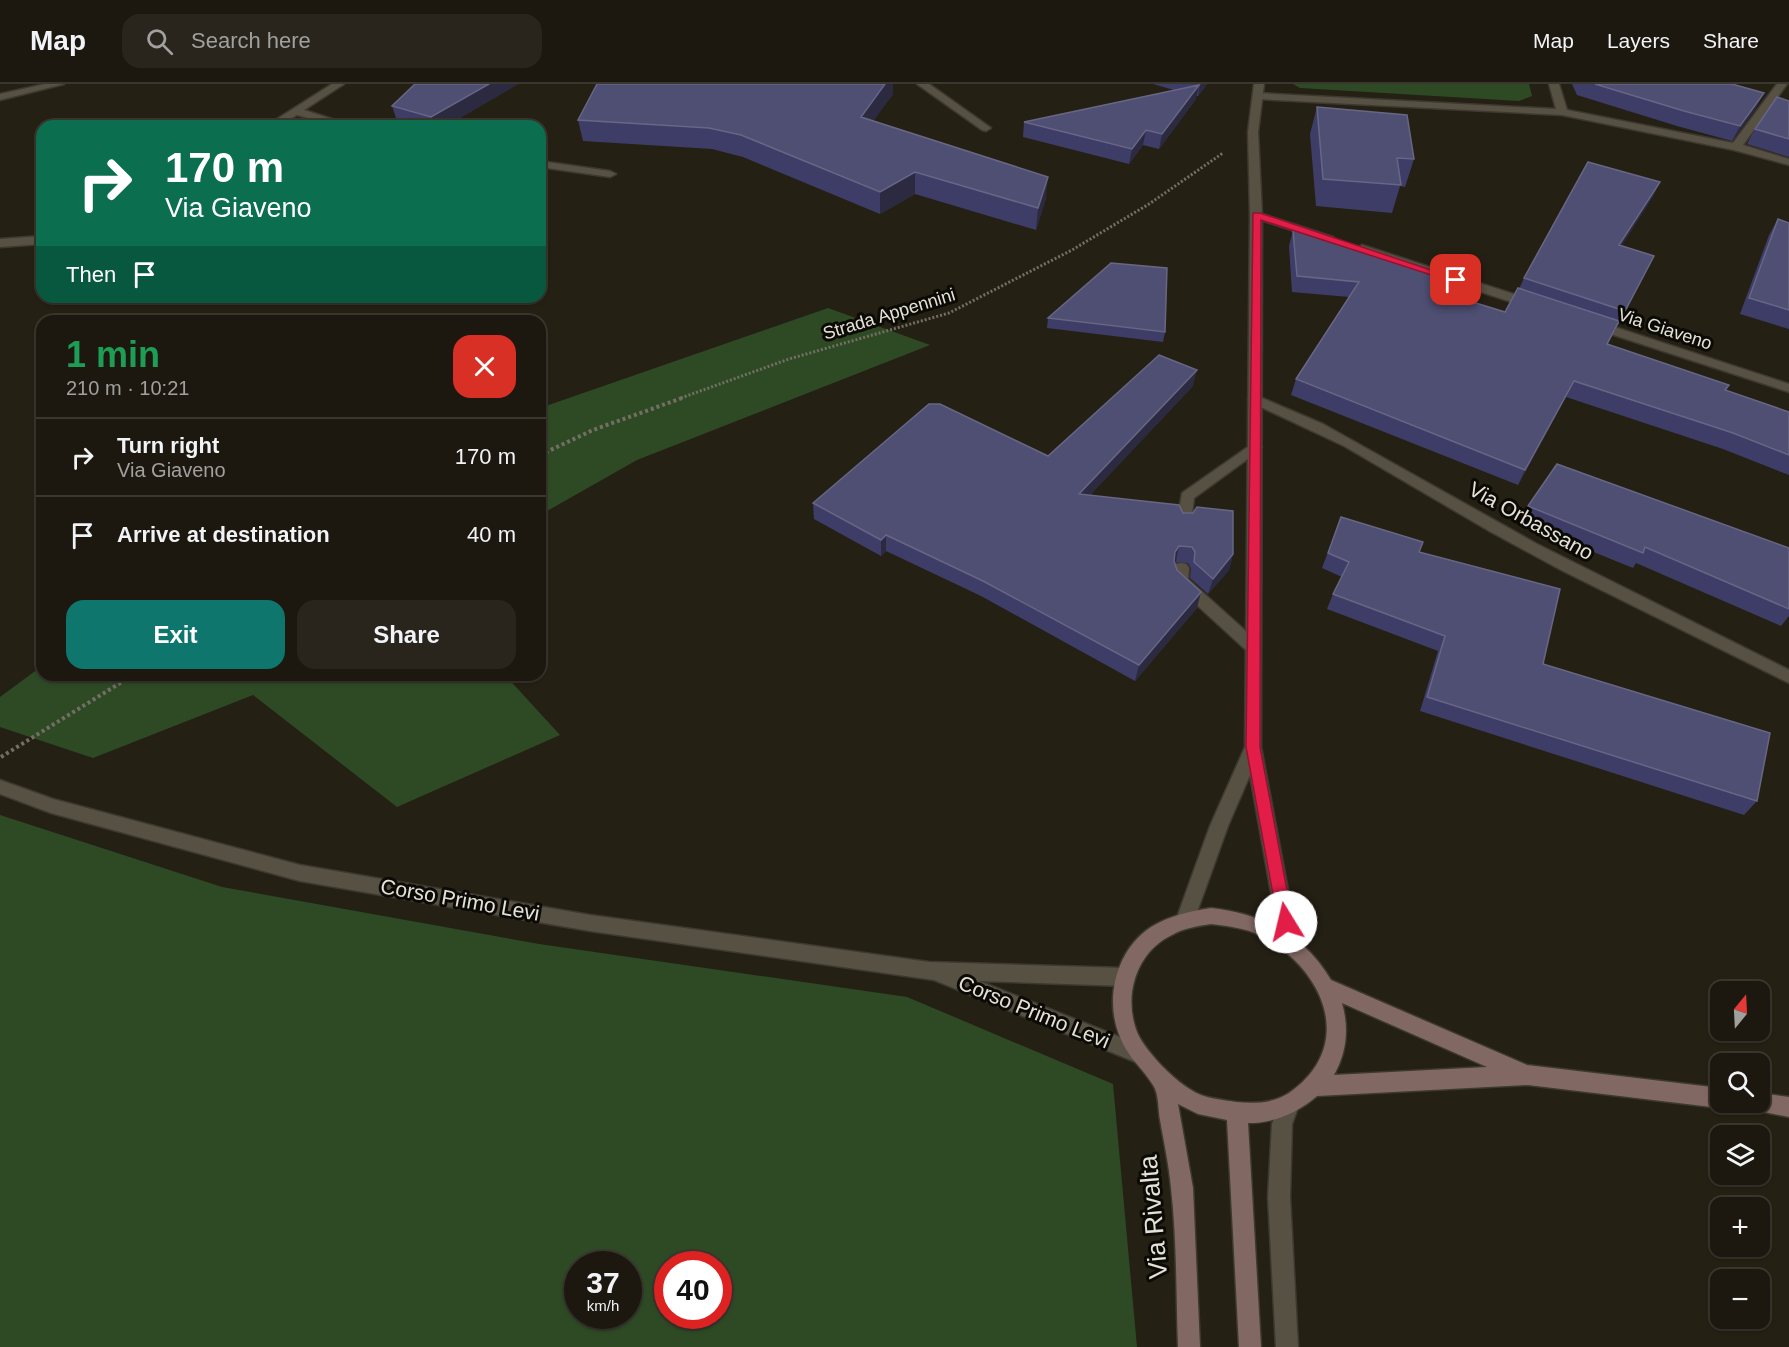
<!DOCTYPE html>
<html lang="en">
<head>
<meta charset="utf-8">
<style>
	:root { --surface:#1c180f; --page:#29251d; --text:#f1f3f6; --muted:#a0a09e; --line:#3a372f; --accent:#0f766e }
	body { margin:0; font-family:Arial,sans-serif; background:var(--page); color:var(--text); height:100vh; display:flex; flex-direction:column; font-size:22px; white-space:nowrap }
	* { box-sizing:border-box; margin:0 }
	p { font-size:20px; color:var(--muted) }
	.icon { flex:none; width:33px; height:33px; fill:none; stroke:currentColor; stroke-width:2; stroke-linecap:round; stroke-linejoin:round }
	.map { position:relative; flex:1; overflow:hidden }
	.panel { position:absolute; left:36px; top:231px; width:510px; height:366px; display:flex; flex-direction:column; background:var(--surface); border-radius:18px; box-shadow:0 2px 4px #0004,0 0 0 2px var(--line) }
	.panel>* { flex:none }
	.hud { position:absolute; left:36px; top:36px; width:510px; height:183px; border-radius:18px; box-shadow:0 2px 4px #0004,0 0 0 2px var(--line); background:#0b6e4f; color:#fff; overflow:hidden }
	.needle { width:39px; rotate:18deg }
	.controls { position:absolute; left:1710px; top:897px; display:grid; gap:12px }
	.controls a { display:grid; place-items:center; width:60px; height:60px; border-radius:12px; background:var(--surface); box-shadow:0 2px 4px #0004,0 0 0 2px var(--line); font-size:30px }
	.speed { position:absolute; left:564px; top:1167px; display:flex; gap:12px; font-size:30px; font-weight:700; text-align:center }
	.speed>* { display:grid; place-content:center; width:78px; height:78px; border-radius:50%; background:var(--surface); box-shadow:0 2px 4px #0004,0 0 0 2px var(--line); line-height:1 }
	.speed small { font-size:15px; font-weight:400 }
	.speed .limit { border:9px solid #d22; background:#fff; color:#111 }
	.pin { position:absolute; display:grid; place-items:center; width:51px; height:51px; color:#fff; margin:-26px; border-radius:12px; box-shadow:0 3px 9px #0006 }
	.me { position:absolute; width:66px; margin:-33px; rotate:351deg; stroke-linejoin:round; filter:drop-shadow(0 0 4px #0008) }
	.turn { display:flex; align-items:center; gap:21px; height:126px; padding:0 30px; font-size:27px }
	.turn .icon { width:78px; height:78px; stroke-width:2.5 }
	.turn b { display:block; font-size:42px; line-height:51px }
	.then { display:flex; align-items:center; height:57px; padding:0 30px; background:#0003; gap:12px; font-size:22px }
	.round { display:grid; place-items:center; flex:none; width:63px; height:63px; border-radius:18px; background:var(--page) }
	.head { display:flex; align-items:center; justify-content:space-between; height:102px; padding:0 30px }
	h1 { font-size:36px; font-weight:800; line-height:45px; color:#1e9e55 }
	.primary-button { display:flex; gap:12px; margin-top:auto; padding:12px 30px }
	.primary-button a { flex:1; height:69px; border-radius:18px; background:var(--accent); color:#fff; font-size:24px; font-weight:800; line-height:69px; text-align:center }
	.primary-button a+a { background:var(--page); color:var(--text) }
	ul { padding:0; list-style:none }
	li { display:flex; align-items:center; gap:18px; height:78px; padding:0 30px; border-top:2px solid var(--line) }
	li div { flex:1 }
	li b { display:block; font-size:22px }
	li em { font-style:normal }
	header { display:flex; align-items:center; gap:36px; box-sizing:border-box; height:84px; padding:0 30px; background:var(--surface); border-bottom:2px solid var(--line) }
	header strong { font-size:28px }
	nav { display:flex; gap:33px; margin-inline-start:auto; font-size:21px }
	.search { width:420px; height:54px; background:var(--page); display:flex; align-items:center; gap:15px; box-sizing:border-box; padding:0 21px; border-radius:18px; color:var(--muted); font-size:22px }
	.map>svg:first-child { display:block }
	.green { fill:#2e4a25; fill-rule:evenodd }
	.lines { fill:none; stroke-linecap:round; stroke-linejoin:round }
	.service-casing { stroke:#3d3931; stroke-width:3 }
	.minor-casing { stroke:#3d3931; stroke-width:3 }
	.tertiary-casing { stroke:#3d3931; stroke-width:3 }
	.secondary-casing { stroke:#3d3931; stroke-width:3 }
	.path-far1 { stroke:#736f64; stroke-width:3; stroke-dasharray:2 2; stroke-linecap:butt }
	.path { stroke:#736f64; stroke-width:4; stroke-dasharray:3 3; stroke-linecap:butt }
	.service { fill:#575143; fill-rule:evenodd }
	.minor { fill:#575143; fill-rule:evenodd }
	.tertiary { fill:#575143; fill-rule:evenodd }
	.secondary { fill:#826863; fill-rule:evenodd }
	.wall { fill:#3e3d68 }
	.shaded-wall { fill:#2c2a41 }
	.building { fill:#4f4f74; stroke:#676684; stroke-width:1.5 }
	.route { fill:#e11d48; stroke:#92132f; stroke-width:1.5 }
	.labels { text-anchor:middle; stroke-width:6; stroke-linejoin:round; paint-order:stroke }
	.far-street-label { font-size:18px; fill:#e4e1d9; stroke:#0c0a05 }
	.street-label { font-size:21px; fill:#e4e1d9; stroke:#0c0a05 }
	.near-street-label { font-size:26px; fill:#e4e1d9; stroke:#0c0a05 }
</style>
</head>
<body>
<header>
<strong>Map</strong>
<div class="search"><svg class="icon" aria-label="search" viewBox="0 0 24 24"><circle cx="10" cy="10" r="6"/><path d="M15 15l6 6"/></svg>Search here</div>
<nav><a>Map</a><a>Layers</a><a>Share</a></nav>
</header>
<div class="map">
<svg width="1789" height="1263" viewBox="0 0 1789 1263">
	<rect width="100%" height="100%" fill="#252014"/>
	<!-- green -->
	<path class="green" d="M1293,0H1529L1532,12L1519,17L1300,4Z
		M828,224L930,261L637,376L540,431V324Z
		M42,582V591H505L560,651L397,723L253,611L93,674L0,643V613Z
		M0,731L222,803L539,860L907,913L1113,1000L1137,1263H0ZM628,1180V1232H578V1180ZM668,1180H718V1232H668Z"/>
	<g class="lines">
		<!-- service casing -->
		<g class="service-casing">
			<path id="service" d="M1255,358L1260,360L1262,363L1260,366L1194,414L1191,439L1189,443H1179L1177,439L1182,409Z
				M1181,479L1186,480L1189,484L1188,495L1259,559L1261,563L1259,567H1247L1175,501C1171,495 1172,486 1176,480Z
				M1289,1011L1296,1014L1299,1021L1292,1040L1290,1113L1298,1263H1276L1268,1113L1272,1040L1282,1014Z"/>
		</g>
		<!-- minor casing -->
		<g class="minor-casing">
			<path id="minor" d="M45,0H64L0,16V10Z
				M332,0H344L304,26L354,42H337L297,31L278,42H266Z
				M917,0H929L991,44L986,47L982,46Z
				M1549,0H1559L1567,26L1733,59L1777,0H1787L1743,61L1789,75V81L1734,66L1562,31L1258,15L1253,12L1258,9L1556,25Z
				M540,77L610,87L616,90L610,93L540,83Z
				M1256,128L1333,153L1335,155L1333,157H1325L1252,133L1250,131Z
				M42,152V160L0,163V155Z
				M1362,161L1538,218L1540,221L1534,225L1530,224L1358,168L1356,165Z
				M1593,236L1789,300V308L1589,243L1587,240Z
				M1255,311L1323,340L1537,460L1789,586V599L1563,487L1491,448L1344,362L1250,318L1248,315Z"/>
		</g>
		<!-- tertiary casing -->
		<g class="tertiary-casing">
			<path id="tertiary" d="M1254,0H1264L1258,48L1262,131L1261,663L1298,859L1296,865L1289,867L1282,865L1280,859L1250,691L1228,742L1192,842L1185,844L1178,842L1176,836L1210,742L1245,663L1250,131L1248,48Z
				M0,696L53,715L300,781L590,831L929,878L1125,884L1132,887L1135,893L1132,899L1125,902L979,897L1145,963L1148,970L1145,977L1138,979L934,896L590,847L300,797L51,729L0,710Z"/>
		</g>
		<!-- secondary casing -->
		<g class="secondary-casing">
			<path id="secondary" d="M1211,824C1263,830 1304,850 1331,896L1527,981L1720,1004V1018H1728L1720,1024L1528,1001L1317,1012C1297,1029 1275,1039 1248,1039L1261,1263H1239L1227,1036L1198,1030L1178,1020L1193,1104L1200,1263H1178C1176,1210 1177,1156 1171,1104C1169,1081 1164,1059 1160,1036C1158,1026 1159,1009 1153,1001C1142,983 1128,974 1120,953C1104,915 1116,866 1151,843C1169,832 1190,827 1211,824ZM1211,840C1227,842 1245,844 1259,851C1323,883 1358,961 1289,1009C1274,1019 1254,1020 1236,1018C1225,1016 1211,1015 1201,1011C1186,1005 1172,992 1161,981C1152,971 1142,960 1137,948C1123,912 1136,868 1172,851C1184,844 1198,842 1211,840ZM1342,919L1487,983L1334,991C1347,968 1349,944 1342,919Z
				M1760,1009L1789,1013V1033L1748,1025L1745,1018H1760Z"/>
		</g>
		<!-- path-far1 -->
		<path class="path-far1" d="M681,314L789,275L949,229L1072,166L1149,120L1223,69"/>
		<!-- path -->
		<path class="path" d="M540,371L593,346L685,313
			M1,673L133,591"/>
		<!-- service -->
		<use href="#service" class="service"/>
		<!-- minor -->
		<use href="#minor" class="minor"/>
		<!-- tertiary -->
		<use href="#tertiary" class="tertiary"/>
		<!-- secondary -->
		<use href="#secondary" class="secondary"/>
	</g>
	<!-- wall -->
	<path class="wall" d="M415,0H518L446,42H415L397,37L392,22Z
		M1153,0H1207L1198,12H1196V15L1159,65L1143,61L1129,80L1023,53L1024,38L1174,6Z
		M1572,0H1732L1756,24L1732,57L1677,42L1577,11Z
		M893,10L873,37L1046,114L1036,146L915,110L880,130L743,73L712,65L583,57L578,36Z
		M1789,17V73L1747,60L1755,45Z
		M1317,23L1414,75L1405,103L1400,102L1392,129L1316,122L1310,50Z
		M1660,98L1652,114L1621,162L1654,172L1608,260L1729,301L1726,307L1789,328V391L1723,365L1566,313L1518,401L1291,311L1296,295L1349,213L1292,208L1289,162L1293,147L1437,207L1505,228L1519,205L1524,194Z
		M1778,135L1789,139V245L1740,230L1769,151Z
		M1048,234L1165,248L1163,258L1047,244Z
		M1193,302L1090,411L1183,429L1233,470L1229,486L1208,510L1190,494L1191,484L1188,479L1176,478L1175,479L1177,486L1197,524L1135,597L981,512L886,467L881,472L814,435L813,419L1048,372Z
		M1557,380L1789,525V532L1781,542L1636,479L1633,484L1520,438L1528,422Z
		M1341,433L1419,468L1543,580L1757,717L1744,731L1420,627L1438,567L1327,525L1333,510L1342,493L1322,484Z"/>
	<!-- shaded-wall -->
	<path class="shaded-wall" d="M489,0H518L446,42H434L431,33Z
		M880,0H893V10L861,54V33Z
		M1200,0H1207L1198,12Z
		M1199,1L1196,15L1159,65L1162,50Z
		M1764,9L1756,24L1732,57L1740,42Z
		M1146,46L1143,61L1129,80L1132,65Z
		M915,88V110L880,130V108Z
		M1048,93L1046,114L1036,146L1038,124Z
		M1660,98L1652,114L1612,177L1619,161Z
		M1197,286L1193,302L1076,426L1079,410Z
		M1574,297L1566,313L1518,401L1525,386Z
		M886,451V467L881,472V456Z
		M1179,462L1176,478L1172,484L1175,468Z
		M1233,470L1229,486L1208,510L1213,495Z
		M1201,508L1197,524L1135,597L1139,581Z"/>
	<!-- building -->
	<path class="building" d="M415,0H489L431,33L392,22Z
		M597,0H885L861,33L1048,93L1038,124L915,88L880,108L741,51L709,44L578,36Z
		M1595,0H1732L1764,9L1740,42L1684,27Z
		M1199,1L1162,50L1146,46L1132,65L1024,38Z
		M1777,13L1789,17V55L1755,45Z
		M1317,23L1407,31L1414,75L1397,74L1401,101L1323,95Z
		M1588,78L1660,98L1619,161L1654,172L1625,227L1524,194Z
		M1778,135L1789,139V226L1749,214Z
		M1293,147L1317,149L1441,193L1437,207L1505,228L1518,204L1619,237L1607,260L1729,301L1725,306L1789,328V371L1733,349L1574,297L1525,386L1296,295L1359,198L1297,192Z
		M1111,179L1167,184L1165,248L1048,234Z
		M1159,271L1197,286L1079,410L1179,421L1183,429H1193L1197,423L1233,427V470L1213,495L1194,478L1195,468L1192,463L1179,462L1175,468L1174,477L1177,486L1201,508L1139,581L983,497L886,451L881,456L813,419L929,320H940L1048,372Z
		M1557,380L1789,464V525L1645,463L1643,469L1528,422Z
		M1341,433L1423,458L1419,468L1560,505L1543,580L1770,649L1757,717L1427,613L1445,552L1333,510L1349,478L1328,469Z"/>
	<!-- route -->
	<path class="route" d="M1253,129H1260L1461,196L1453,198L1261,136L1260,663L1293,838L1291,843L1286,845L1280,843L1278,838L1246,663Z"/>
	<g class="labels">
		<!-- far-street labels -->
		<g class="far-street-label">
			<text transform="translate(889 230) rotate(-17)" y="6">Strada Appennini</text>
			<text transform="translate(1665 245) rotate(18)" y="6">Via Giaveno</text>
		</g>
		<!-- street labels -->
		<g class="street-label">
			<text transform="translate(1531 437) rotate(29)" y="7">Via Orbassano</text>
			<text transform="translate(460 816) rotate(10)" y="7">Corso Primo Levi</text>
			<text transform="translate(1034 928) rotate(22)" y="7">Corso Primo Levi</text>
		</g>
		<!-- near-street labels -->
		<g class="near-street-label">
			<text transform="translate(1153 1133) rotate(-95)" y="9">Via Rivalta</text>
		</g>
	</g>
</svg>
<div class="controls">
<a><svg class="needle" viewBox="-14 -14 28 28"><path d="M0-13l5 13h-10z" fill="#e53935"/><path d="M0 13l5-13h-10z" fill="#a0a09e"/></svg></a>
<a><svg class="icon" aria-label="search" viewBox="0 0 24 24"><circle cx="10" cy="10" r="6"/><path d="M15 15l6 6"/></svg></a>
<a><svg class="icon" aria-label="layers" viewBox="0 0 24 24"><path d="M12 4l9 5-9 5-9-5zM3 14l9 5 9-5"/></svg></a>
<a>+</a>
<a>−</a>
</div>
<div class="speed"><div>37<small>km/h</small></div><div class="limit">40</div></div>
<div class="pin" style="left:1456px;top:196px;background:#d93025"><svg class="icon" aria-label="arrive" viewBox="0 0 24 24"><path d="M6 21V4h12l-3 4 3 4H6"/></svg></div>
<svg class="me" style="left:1286px;top:838px" viewBox="-20 -20 40 40"><circle r="19" fill="#fff"/><path d="M0-13L10 11 0 6-10 11z" fill="#e11d48"/></svg>
<div class="hud">
<div class="turn"><svg class="icon" aria-label="right" viewBox="0 0 24 24"><path d="M7 20v-9h11M14 6l5 5-5 5"/></svg><div><b>170 m</b>Via Giaveno</div></div>
<div class="then">Then<svg class="icon" aria-label="arrive" viewBox="0 0 24 24"><path d="M6 21V4h12l-3 4 3 4H6"/></svg></div>
</div>
<section class="panel">
<div class="head"><div><h1>1 min</h1><p>210 m · 10:21</p></div><a class="round" style="background:#d93025;color:#fff"><svg class="icon" aria-label="close" viewBox="0 0 24 24"><path d="M6 6l12 12M18 6L6 18"/></svg></a></div>
<ul>
<li><svg class="icon" aria-label="right" viewBox="0 0 24 24"><path d="M7 20v-9h11M14 6l5 5-5 5"/></svg><div><b>Turn right</b><p>Via Giaveno</p></div><em>170 m</em></li>
<li><svg class="icon" aria-label="arrive" viewBox="0 0 24 24"><path d="M6 21V4h12l-3 4 3 4H6"/></svg><div><b>Arrive at destination</b></div><em>40 m</em></li>
</ul>
<div class="primary-button"><a>Exit</a><a>Share</a></div>
</section>
</div>
</body>
</html>
